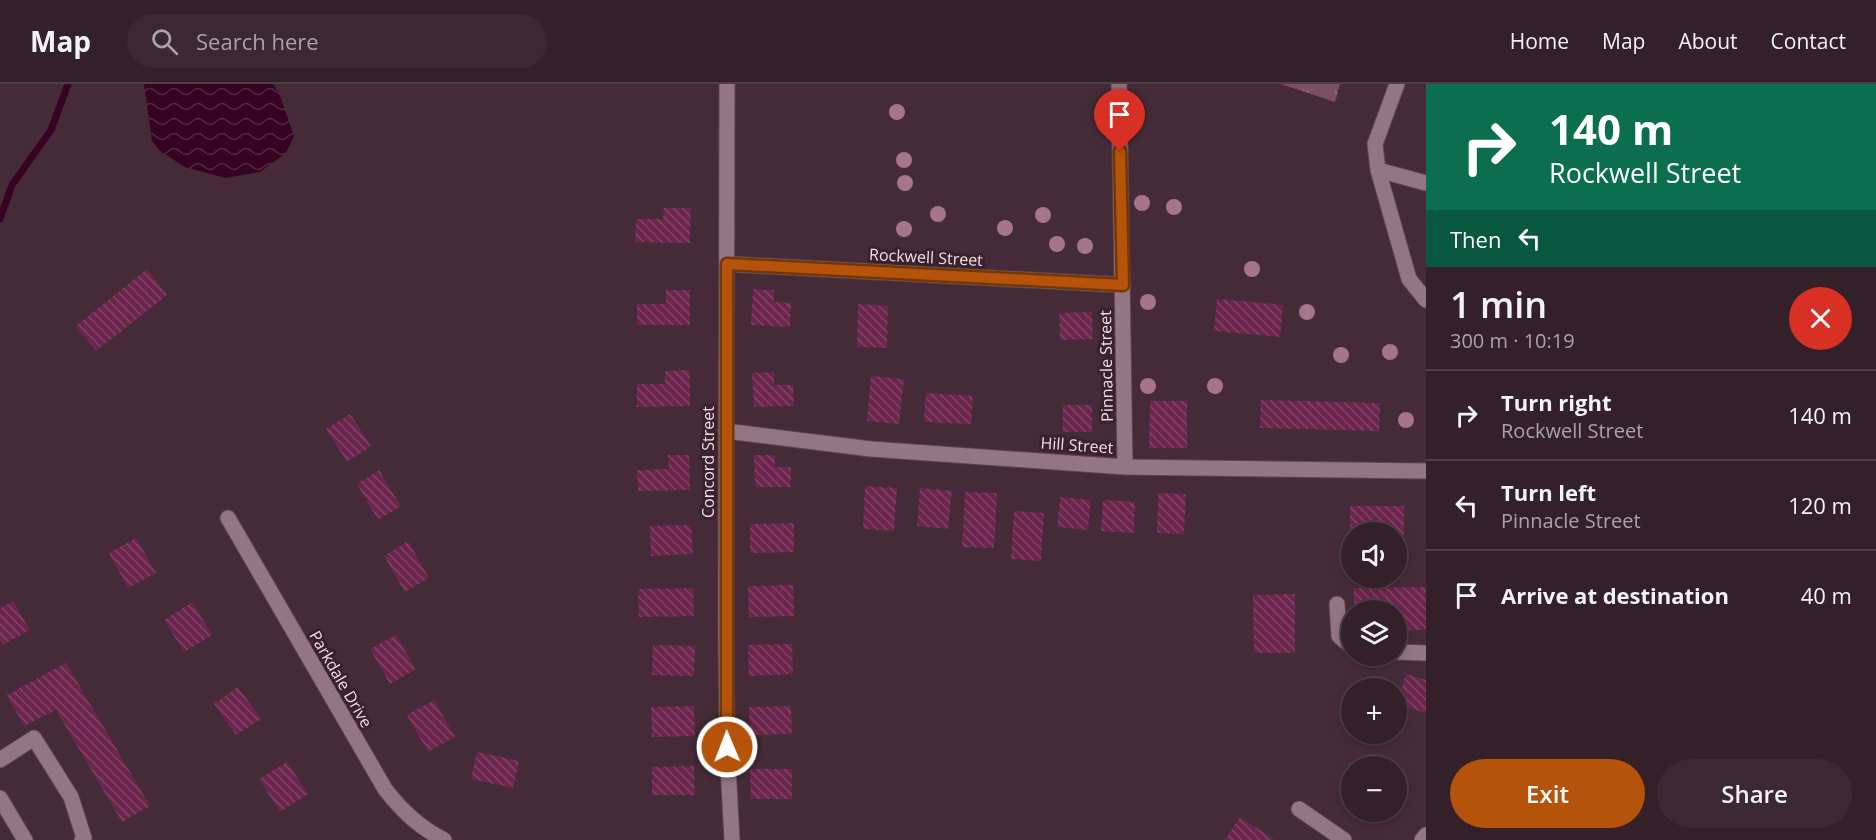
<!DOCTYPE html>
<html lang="en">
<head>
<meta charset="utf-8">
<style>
	:root { --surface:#342029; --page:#3c2831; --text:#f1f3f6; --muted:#a9a3a8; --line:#4e3e46; --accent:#b45309 }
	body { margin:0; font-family:"Open Sans",sans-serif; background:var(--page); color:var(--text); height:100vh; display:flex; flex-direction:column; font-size:22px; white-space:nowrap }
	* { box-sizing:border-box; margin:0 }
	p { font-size:20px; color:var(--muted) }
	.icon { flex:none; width:33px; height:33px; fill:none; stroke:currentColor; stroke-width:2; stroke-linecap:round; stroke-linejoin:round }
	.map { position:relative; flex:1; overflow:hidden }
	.sheet { display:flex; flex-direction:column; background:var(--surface); width:450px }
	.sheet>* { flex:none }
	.banner { background:#0b6e4f; color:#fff; overflow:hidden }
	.buttons { position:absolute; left:1341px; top:438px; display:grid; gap:12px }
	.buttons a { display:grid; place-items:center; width:66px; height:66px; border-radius:50%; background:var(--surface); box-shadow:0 3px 9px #0003,0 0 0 2px var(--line); font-size:30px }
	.pin { position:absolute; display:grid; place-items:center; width:51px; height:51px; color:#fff; margin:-62px -26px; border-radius:50% 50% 50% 0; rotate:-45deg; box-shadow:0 0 6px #0007 }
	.pin .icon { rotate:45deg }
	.me { position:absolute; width:66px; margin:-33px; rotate:359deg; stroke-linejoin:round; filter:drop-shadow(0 0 4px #0008) }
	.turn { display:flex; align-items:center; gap:21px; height:126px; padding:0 24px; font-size:27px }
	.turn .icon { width:78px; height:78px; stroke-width:2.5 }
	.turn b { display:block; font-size:42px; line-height:51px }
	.then { display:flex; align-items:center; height:57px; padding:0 24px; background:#0003; gap:12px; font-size:22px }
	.round { display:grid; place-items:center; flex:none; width:63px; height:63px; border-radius:32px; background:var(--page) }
	.summary { display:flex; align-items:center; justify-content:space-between; height:102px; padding:0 24px }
	h1 { font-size:36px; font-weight:600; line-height:45px }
	.cta { display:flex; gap:12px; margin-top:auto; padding:12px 24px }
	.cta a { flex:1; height:69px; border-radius:36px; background:var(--accent); color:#fff; font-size:24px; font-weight:600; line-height:69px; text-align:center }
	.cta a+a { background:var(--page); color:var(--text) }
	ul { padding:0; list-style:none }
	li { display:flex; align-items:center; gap:18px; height:90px; padding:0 24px; border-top:2px solid var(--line) }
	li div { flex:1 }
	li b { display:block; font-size:22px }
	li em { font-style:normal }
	header { display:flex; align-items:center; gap:36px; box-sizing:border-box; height:84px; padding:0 30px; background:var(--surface); border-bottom:2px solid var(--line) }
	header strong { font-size:28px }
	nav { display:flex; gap:33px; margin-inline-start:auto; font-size:21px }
	.search { width:420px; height:54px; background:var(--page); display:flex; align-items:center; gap:15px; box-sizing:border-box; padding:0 21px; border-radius:33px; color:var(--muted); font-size:22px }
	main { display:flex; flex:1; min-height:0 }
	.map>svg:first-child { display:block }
	.park { fill:url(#park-tufts) }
	.water { fill:url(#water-waves) }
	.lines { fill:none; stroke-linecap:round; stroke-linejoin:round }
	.stream { stroke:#370322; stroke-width:7 }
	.building { fill:url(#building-back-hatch) }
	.minor-casing { stroke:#5d4852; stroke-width:17 }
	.minor { stroke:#947583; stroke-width:15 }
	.tree { fill:#a5758b }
	.route-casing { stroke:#753606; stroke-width:15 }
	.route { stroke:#b45309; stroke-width:10 }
	.labels { text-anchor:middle; stroke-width:6; stroke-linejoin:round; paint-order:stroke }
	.street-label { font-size:16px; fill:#f0dfe6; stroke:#3a212d }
</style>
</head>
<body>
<header>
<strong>Map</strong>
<div class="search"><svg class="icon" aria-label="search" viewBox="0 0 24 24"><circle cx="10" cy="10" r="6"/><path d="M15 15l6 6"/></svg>Search here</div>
<nav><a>Home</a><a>Map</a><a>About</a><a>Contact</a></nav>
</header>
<main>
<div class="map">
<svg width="1426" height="756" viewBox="0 0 1426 756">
	<defs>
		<pattern id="park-tufts" width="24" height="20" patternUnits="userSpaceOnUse" patternTransform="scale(1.5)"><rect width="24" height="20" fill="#7c4e64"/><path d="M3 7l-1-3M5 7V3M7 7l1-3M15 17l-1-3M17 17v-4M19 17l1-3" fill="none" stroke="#8f677a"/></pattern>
		<pattern id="water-waves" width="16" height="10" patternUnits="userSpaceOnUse" patternTransform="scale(1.5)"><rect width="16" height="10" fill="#370322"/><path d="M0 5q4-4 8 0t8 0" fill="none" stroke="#542742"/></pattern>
		<pattern id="building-back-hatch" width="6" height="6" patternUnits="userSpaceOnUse" patternTransform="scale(1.5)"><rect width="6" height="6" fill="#6c254c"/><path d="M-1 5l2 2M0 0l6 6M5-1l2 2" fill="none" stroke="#814466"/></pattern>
	</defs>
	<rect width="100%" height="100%" fill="#452b37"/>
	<!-- park -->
	<path class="park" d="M1281,0H1340L1335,18Z"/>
	<!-- water -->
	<path class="water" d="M144,0H273L279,9L294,52L286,69L260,88L225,94L185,83L160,67L152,57Z"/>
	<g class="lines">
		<!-- stream -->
		<path class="stream" d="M0,135L12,101L51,46L68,0"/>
	</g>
	<!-- building -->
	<path class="building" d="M664,124H691L690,159L635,158L636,135H663Z
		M147,185L167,211L96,267L76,242Z
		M753,205L774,206V218L791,219L790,243L751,241Z
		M666,206H690V241H637V220H666Z
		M1217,215L1283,221L1280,253L1214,247Z
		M858,220L888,222L887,264L857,263Z
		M1092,228L1093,255L1060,256L1059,229Z
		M690,286V322L637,323V300H665V287Z
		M774,288V301H793L794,322L754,323L752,289Z
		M871,292L904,295L899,340L867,337Z
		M926,309L973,312L971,340L924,338Z
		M1261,316L1380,319L1379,347L1260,344Z
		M1150,317H1187V364H1149Z
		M1063,321H1092V348H1063Z
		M350,330L371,362L347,378L326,345Z
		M668,371H689L690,406L638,407L637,386L669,385Z
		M754,371H775V383H791V403H755Z
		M379,386L401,422L378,436L357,400Z
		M865,402L897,404L894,447L863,445Z
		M920,404L952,407L948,445L917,442Z
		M965,408L997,409L994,464L962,463Z
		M1158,409L1186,410L1184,450L1157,449Z
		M1060,413L1091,416L1088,446L1057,443Z
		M1103,416L1135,418L1134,449L1101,447Z
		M1350,422H1404V460H1396V448H1350Z
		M1014,427L1044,429L1041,477L1011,475Z
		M794,439V468L750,469V440Z
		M691,441L693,470L651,472L650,442Z
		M136,454L156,489L128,504L109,469Z
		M408,457L429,494L405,508L384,472Z
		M793,501L794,532L749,533L748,502Z
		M1426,503V546H1396V526H1354V504Z
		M693,504L694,532L639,533L638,505Z
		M1295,510V569H1254L1253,511Z
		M13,517L30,546L3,561L0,556V524Z
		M192,518L212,551L184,568L164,536Z
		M396,551L416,585L390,600L370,565Z
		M792,560L793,590L749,592L748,561Z
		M653,561L695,562L694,592L652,591Z
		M66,579L150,722L122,738L56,626L24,642L7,611Z
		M1406,590L1426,596V629L1397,620Z
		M238,603L261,635L236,651L214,620Z
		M434,616L455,653L428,668L407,631Z
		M694,622L695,652L652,653L651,623Z
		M791,622L792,650L750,651L749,623Z
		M477,668L519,677L513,704L471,695Z
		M1361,674L1374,682H1356Z
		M287,678L308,710L280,728L259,695Z
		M694,682L695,711H652V683Z
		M750,685H792V715H751Z
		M1240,733L1275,756H1225Z"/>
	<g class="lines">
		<!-- minor casing -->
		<g class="minor-casing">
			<path id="minor" d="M727,0L726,541L727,663L732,756
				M1119,0L1125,383
				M1397,0L1375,60L1378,86L1409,195L1426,216
				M1378,86L1426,99
				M727,180L1123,201
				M726,347L871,365L1125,383L1426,387
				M228,434L385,705C402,727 419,743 444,756
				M1337,520L1339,552L1352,563
				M1396,568L1426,569
				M0,676L34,654L71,713L84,754L82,756
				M0,714L25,756
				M1299,725L1344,756
				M1422,756L1426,751"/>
		</g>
		<!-- minor -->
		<use href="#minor" class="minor"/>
	</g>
	<!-- trees -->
	<g class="tree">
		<circle cx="897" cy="28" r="8"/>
		<circle cx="904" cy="76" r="8"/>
		<circle cx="905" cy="99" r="8"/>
		<circle cx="1142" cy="119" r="8"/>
		<circle cx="1174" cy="123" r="8"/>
		<circle cx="938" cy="130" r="8"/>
		<circle cx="1043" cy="131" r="8"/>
		<circle cx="1005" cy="144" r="8"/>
		<circle cx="904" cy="145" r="8"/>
		<circle cx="1057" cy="160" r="8"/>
		<circle cx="1085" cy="162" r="8"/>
		<circle cx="1252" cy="185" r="8"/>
		<circle cx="1148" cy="218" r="8"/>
		<circle cx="1307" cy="228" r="8"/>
		<circle cx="1390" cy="268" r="8"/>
		<circle cx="1341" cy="271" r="8"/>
		<circle cx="1148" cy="302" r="8"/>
		<circle cx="1215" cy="302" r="8"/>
		<circle cx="1406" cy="336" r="8"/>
	</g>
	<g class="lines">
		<!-- route casing -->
		<g class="route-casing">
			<path id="route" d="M727,663V180L1123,201L1120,67"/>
		</g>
		<!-- route -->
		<use href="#route" class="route"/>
	</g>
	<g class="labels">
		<!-- street labels -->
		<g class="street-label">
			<text transform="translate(926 173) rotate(3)" y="6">Rockwell Street</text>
			<text transform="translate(1106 282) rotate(-91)" y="6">Pinnacle Street</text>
			<text transform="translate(1077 361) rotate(4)" y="6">Hill Street</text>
			<text transform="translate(708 378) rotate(-90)" y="6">Concord Street</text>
			<text transform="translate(341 595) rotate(60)" y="6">Parkdale Drive</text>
		</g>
	</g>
</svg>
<div class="buttons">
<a><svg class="icon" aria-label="sound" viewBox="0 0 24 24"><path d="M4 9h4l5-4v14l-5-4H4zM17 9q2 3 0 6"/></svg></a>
<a><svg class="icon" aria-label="layers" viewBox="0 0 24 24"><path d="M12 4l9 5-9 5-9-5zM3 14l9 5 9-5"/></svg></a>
<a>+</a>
<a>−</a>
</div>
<div class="pin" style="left:1120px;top:67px;background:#d93025"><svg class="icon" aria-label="arrive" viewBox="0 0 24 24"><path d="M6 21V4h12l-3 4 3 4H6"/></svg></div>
<svg class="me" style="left:727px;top:663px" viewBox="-20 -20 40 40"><circle r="17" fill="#b45309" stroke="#fff" stroke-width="3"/><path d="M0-11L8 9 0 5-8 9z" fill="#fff"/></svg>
</div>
<section class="sheet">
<div class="banner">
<div class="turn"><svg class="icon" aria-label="right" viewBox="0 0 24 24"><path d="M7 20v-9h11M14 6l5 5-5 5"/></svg><div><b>140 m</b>Rockwell Street</div></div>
<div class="then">Then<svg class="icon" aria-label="left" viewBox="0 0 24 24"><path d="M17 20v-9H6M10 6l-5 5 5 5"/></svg></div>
</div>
<div class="summary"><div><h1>1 min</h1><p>300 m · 10:19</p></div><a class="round" style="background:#d93025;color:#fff"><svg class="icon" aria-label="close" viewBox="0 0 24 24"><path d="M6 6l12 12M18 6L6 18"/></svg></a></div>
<ul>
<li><svg class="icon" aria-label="right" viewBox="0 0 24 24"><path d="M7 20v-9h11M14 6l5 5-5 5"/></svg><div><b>Turn right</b><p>Rockwell Street</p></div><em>140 m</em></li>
<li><svg class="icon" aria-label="left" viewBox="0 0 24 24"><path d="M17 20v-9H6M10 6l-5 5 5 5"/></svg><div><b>Turn left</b><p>Pinnacle Street</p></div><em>120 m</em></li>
<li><svg class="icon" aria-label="arrive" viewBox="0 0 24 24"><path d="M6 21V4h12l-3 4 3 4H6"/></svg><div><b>Arrive at destination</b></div><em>40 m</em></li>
</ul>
<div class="cta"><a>Exit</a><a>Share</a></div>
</section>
</main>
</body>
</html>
